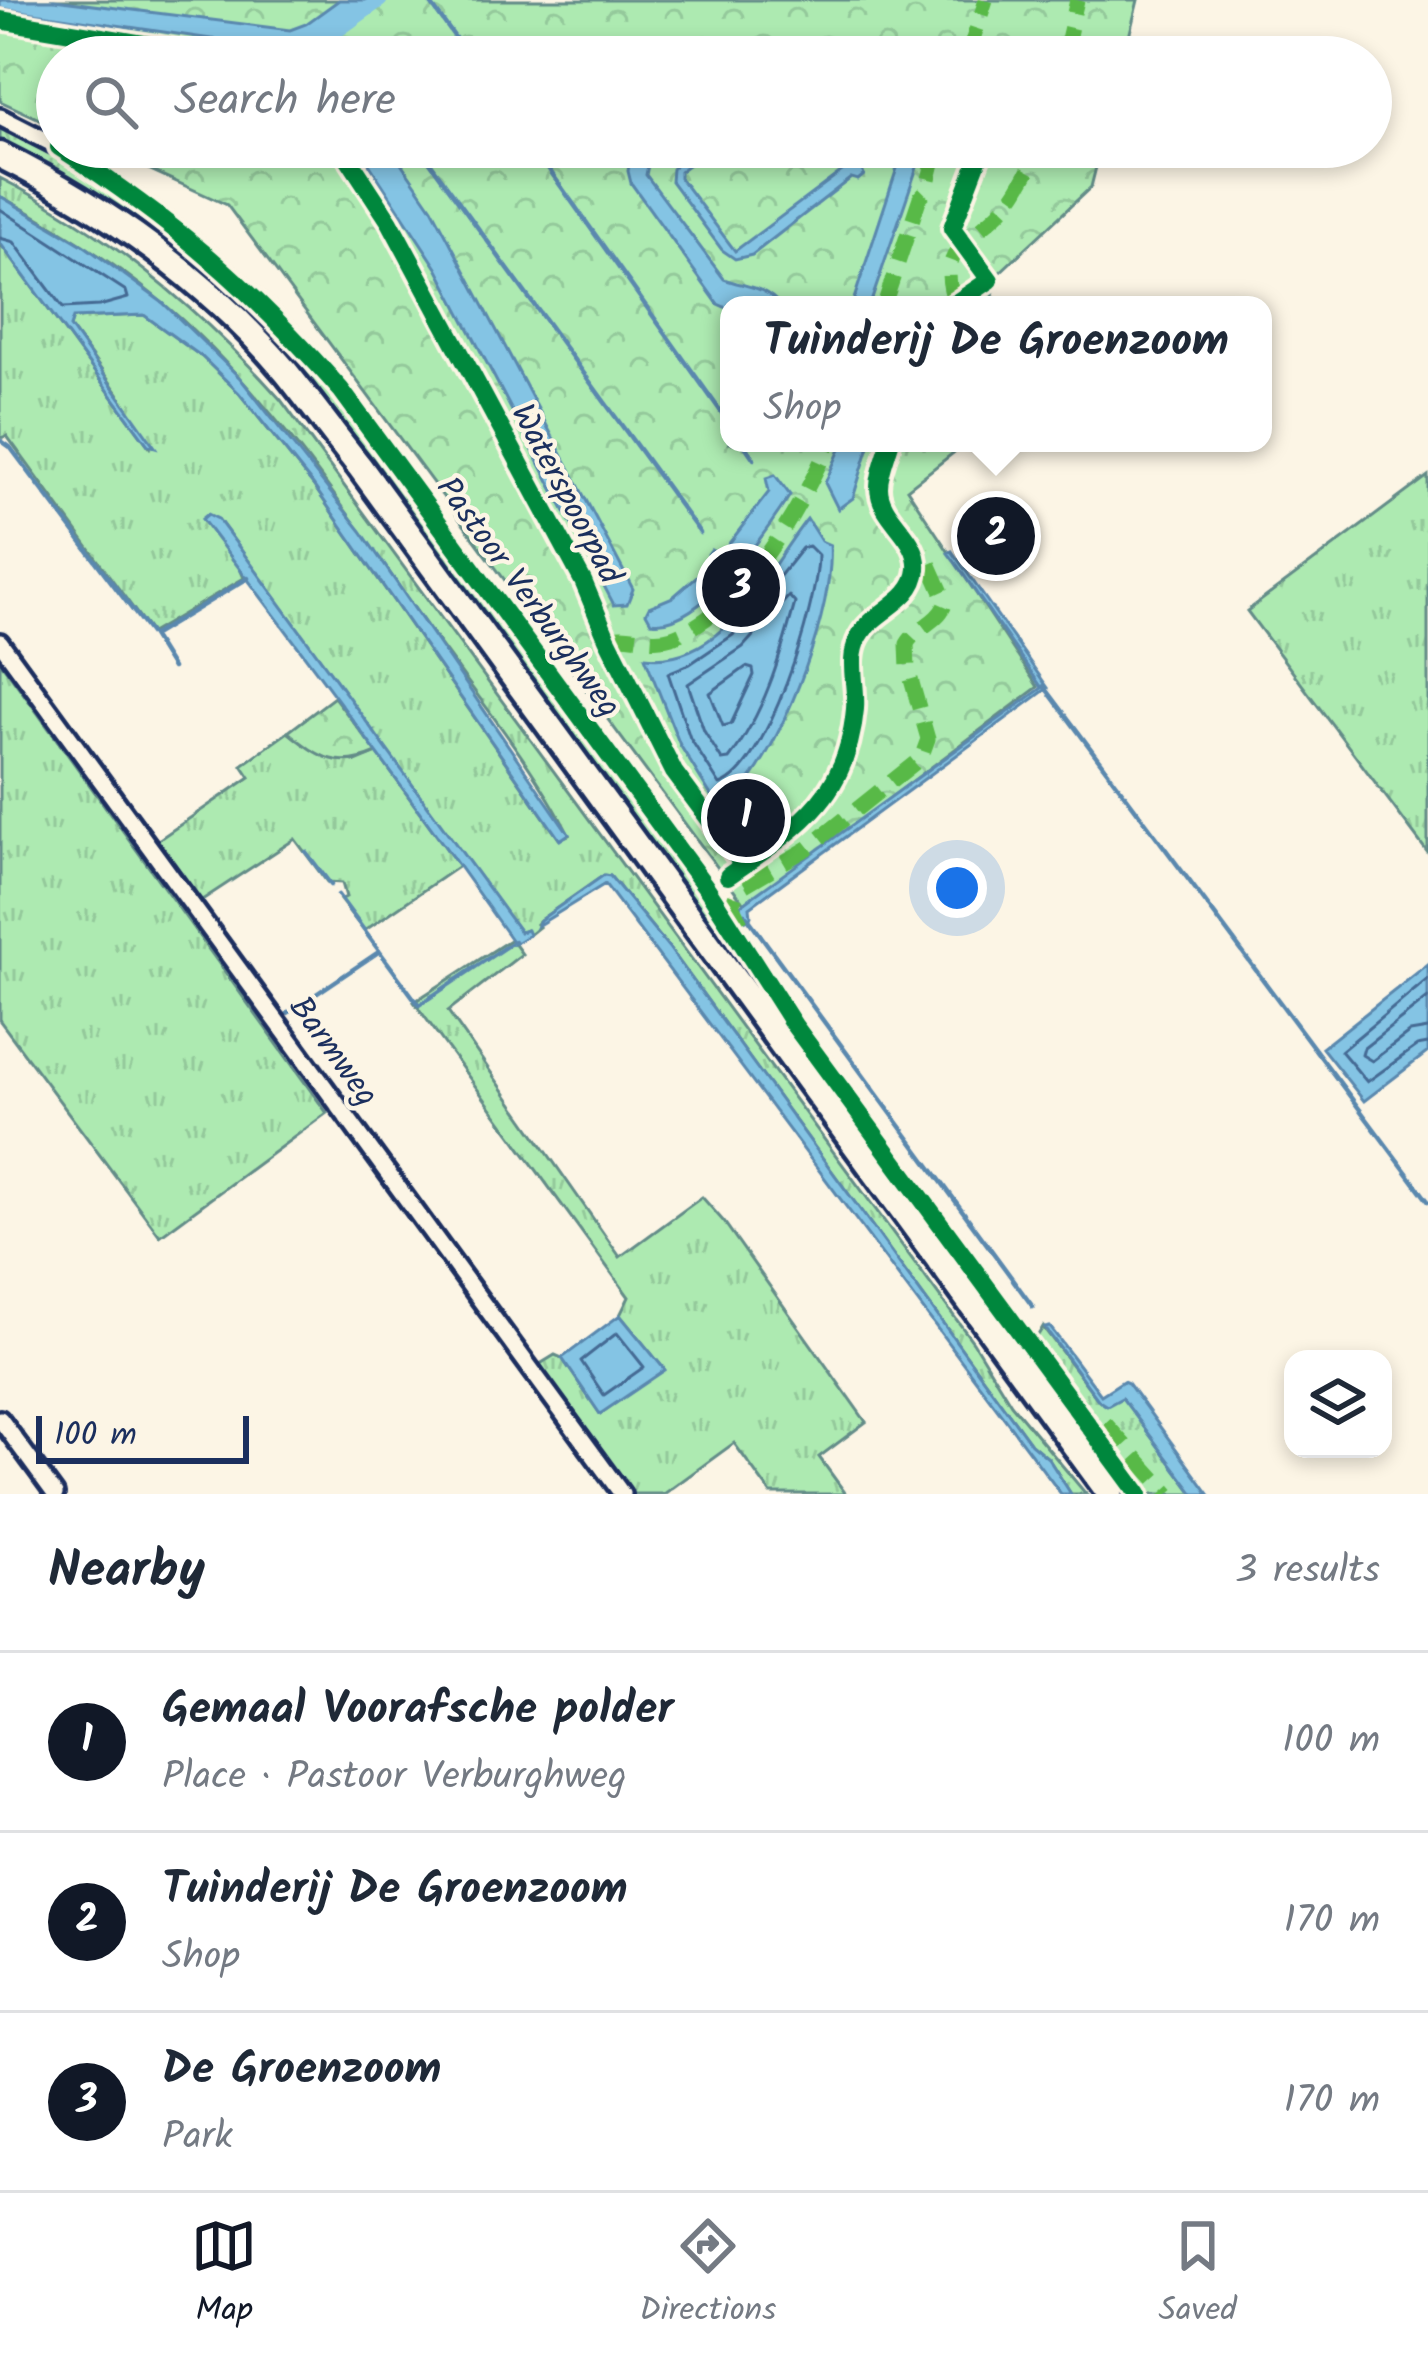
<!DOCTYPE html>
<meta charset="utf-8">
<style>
body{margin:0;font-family:Kalam,sans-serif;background:#f2f2f3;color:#1f2937}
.controls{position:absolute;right:36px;bottom:36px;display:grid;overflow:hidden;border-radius:24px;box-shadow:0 6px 18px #0003}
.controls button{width:108px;height:108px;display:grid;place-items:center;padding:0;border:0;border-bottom:3px solid #e0e1e3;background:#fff;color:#1f2937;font:60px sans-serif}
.scale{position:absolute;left:36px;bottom:30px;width:213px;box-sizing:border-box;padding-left:12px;border:6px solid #1b2f5e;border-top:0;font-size:33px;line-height:42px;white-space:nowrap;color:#1b2f5e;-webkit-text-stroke:9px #fcf5e5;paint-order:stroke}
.you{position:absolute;left:957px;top:888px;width:42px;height:42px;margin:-30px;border:9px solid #fff;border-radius:50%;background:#1a73e8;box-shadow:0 0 0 18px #1a73e833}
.badge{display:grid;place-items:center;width:78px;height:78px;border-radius:50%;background:#111827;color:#fff;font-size:39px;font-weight:700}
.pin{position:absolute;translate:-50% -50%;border:6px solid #fff;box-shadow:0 3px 12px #0006}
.popup{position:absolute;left:720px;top:296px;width:552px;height:156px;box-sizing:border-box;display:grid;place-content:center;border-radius:24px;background:#fff;filter:drop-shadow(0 3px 9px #0005);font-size:39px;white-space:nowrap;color:#747a83}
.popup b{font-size:45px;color:#1f2937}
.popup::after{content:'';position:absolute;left:50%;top:100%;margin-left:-24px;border:24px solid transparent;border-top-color:#fff}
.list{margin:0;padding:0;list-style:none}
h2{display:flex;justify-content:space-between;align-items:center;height:156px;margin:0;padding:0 48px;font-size:51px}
h2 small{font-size:39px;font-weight:400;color:#747a83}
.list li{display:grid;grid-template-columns:78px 1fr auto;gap:36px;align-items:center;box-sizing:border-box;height:180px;padding:0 48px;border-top:3px solid #e0e1e3}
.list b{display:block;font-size:45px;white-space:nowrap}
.list p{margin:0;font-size:39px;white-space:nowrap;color:#747a83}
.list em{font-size:39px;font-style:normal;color:#747a83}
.icon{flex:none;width:66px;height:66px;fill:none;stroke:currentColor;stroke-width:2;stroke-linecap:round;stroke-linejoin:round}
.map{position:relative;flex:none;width:1428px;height:1494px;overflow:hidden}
.search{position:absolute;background:#fff;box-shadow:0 6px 18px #0003;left:36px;right:36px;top:36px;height:132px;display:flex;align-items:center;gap:30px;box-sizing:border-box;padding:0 42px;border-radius:66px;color:#747a83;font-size:45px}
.sheet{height:696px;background:#fff}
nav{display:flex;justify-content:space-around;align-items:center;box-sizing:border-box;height:168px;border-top:3px solid #e0e1e3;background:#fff;font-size:33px;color:#747a83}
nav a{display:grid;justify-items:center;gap:6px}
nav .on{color:#111827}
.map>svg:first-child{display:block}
.grass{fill:url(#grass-tufts);stroke:#648c88;stroke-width:3}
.forest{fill:url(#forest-crowns);stroke:#648c88;stroke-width:3}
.water{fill:#84c4e4;stroke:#5a88ae;stroke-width:3}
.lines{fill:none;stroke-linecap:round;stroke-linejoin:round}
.shore{stroke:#456b94;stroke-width:3}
.stream{stroke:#5a88ae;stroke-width:4.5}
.canal{stroke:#84c4e4;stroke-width:15}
.street-casing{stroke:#1b2f5e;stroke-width:24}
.primary-casing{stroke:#1b2f5e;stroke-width:33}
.street{stroke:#fcf5e5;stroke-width:15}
.primary{stroke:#fcf5e5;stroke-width:24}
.quiet{stroke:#58b947;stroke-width:15;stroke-dasharray:30 15;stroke-linecap:butt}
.cycleway-casing{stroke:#fcf5e5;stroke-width:26}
.cycleway{stroke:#00873e;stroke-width:18}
.labels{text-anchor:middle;stroke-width:9;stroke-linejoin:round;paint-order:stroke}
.street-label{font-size:33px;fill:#1b2f5e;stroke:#fcf5e5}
</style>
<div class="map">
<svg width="1428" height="1494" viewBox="0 0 1428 1494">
<defs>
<pattern id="grass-tufts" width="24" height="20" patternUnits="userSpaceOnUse" patternTransform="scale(3)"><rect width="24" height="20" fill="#adeab1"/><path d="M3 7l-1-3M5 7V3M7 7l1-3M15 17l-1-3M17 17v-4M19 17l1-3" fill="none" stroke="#94c99b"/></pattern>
<pattern id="forest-crowns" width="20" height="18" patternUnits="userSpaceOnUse" patternTransform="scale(3)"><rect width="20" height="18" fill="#adeab1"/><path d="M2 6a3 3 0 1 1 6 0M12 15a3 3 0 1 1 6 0" fill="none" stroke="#94c99b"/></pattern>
</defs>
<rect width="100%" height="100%" fill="#fcf5e5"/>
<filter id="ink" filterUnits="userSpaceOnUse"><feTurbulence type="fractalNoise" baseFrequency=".00833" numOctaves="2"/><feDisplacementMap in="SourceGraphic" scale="24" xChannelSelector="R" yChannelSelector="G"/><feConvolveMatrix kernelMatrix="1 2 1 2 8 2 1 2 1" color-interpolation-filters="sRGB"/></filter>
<g filter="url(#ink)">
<path class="grass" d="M0,126l105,59 102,76 104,103 386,522 74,118 359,490h-18l-855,-1156 -257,-187z
M0,178c109,55 200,131 281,222l692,942 38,62 75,90h-15l-23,-36 -17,-14 -361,-495 -60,-73 -6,-1 -64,45 -4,4 3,3 -10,8 -3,-5 -6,3 -302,-414 26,59 -93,55 -144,-197 -7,2v-195l151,206 -33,-56 -48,-66 3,-9 71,-3 58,42 37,36 74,92 246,354 10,-4c-31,-63 -91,-138 -133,-196 -75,-106 -147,-218 -242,-308 -55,-53 -127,-99 -194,-135z
M1428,476v377l-181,-242z
M0,661l327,452 -167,123 -160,-215z
M288,732l14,11 54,19 21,-9 82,113 -95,65 -24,-31 6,-3 -4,-14 -15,-1 -32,-43 -96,63 -44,-60 95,-65 -8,-12z
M511,939l11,15 -74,57 172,246 82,-60 22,25 142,200 -47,35 27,37h-75l-37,-51 -70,51h-42l-90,-125 23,-14 7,3 38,56 64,-45 -44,-54 9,-18 -215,-295z
M1043,1327l56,74 23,-4 72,97h-50l-110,-152z"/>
<path class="forest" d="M0,0h1138l-14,57h-1067v70l-57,-26z
M100,147h1001l-10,40 -94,88 -4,21 7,9h-271v138h237l-59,46 131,198 -292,219 -519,-701z
M334,697l43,56c-39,17 -57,5 -89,-21z"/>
<path class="water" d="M0,0h54l236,30 16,-6 33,-24h41l-62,45 1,12h-44l-30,-13 -245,-36z
M358,147h32l42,61 201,381 -6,15 -13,1 -177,-337z
M632,147h33l-17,18 -2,10 78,104c20,8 40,6 56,26h-51v4l-11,-5 -87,-121 -3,-12z
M694,147h18l-32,24v7l55,73 131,-98 6,8 -11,7 3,7 -6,5 -7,-2 -99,77 -17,4 -13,-9 -51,-69 1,-12z
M904,147h20l-54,158h-18z
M0,196l86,51 77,56 77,75 121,153 208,303 -9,6 -247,-355 -74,-92 -37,-36 -58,-42 -71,3 -3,9 85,120 -7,-2 -148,-202z
M843,443h27l-17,55 -15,11 -13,-26z
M775,475l15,20c-23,36 -91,136 -139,127l-5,-9 3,-6 24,-10 38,-33 -3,-10 3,-4 9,5 49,-63 -3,-14z
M208,514l10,5 18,24 284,389 7,-2 2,5 -15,9c-101,-144 -207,-287 -312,-425z
M807,519l14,22 9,4c5,62 -44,189 -82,237 -7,9 -21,16 -31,23l-37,-60 -35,-88c79,10 122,-88 162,-138z
M952,551l96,137 -298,219 1,9 -5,4 -7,-11 2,-4 301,-217 -88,-127 -6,-8z
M604,875l6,1 60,73 361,495 17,14 23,36h-10l-456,-610 -68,42 3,-6z
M1428,964v88l-64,49 -42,-53z
M620,1315l45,55 -65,44 -38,-56z
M1050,1327l51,68 22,-14 5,2 81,111h-15l-72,-96 -15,8 -8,-5 -54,-73z"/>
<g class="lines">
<path class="shore" d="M0,209l126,82 2,7 -29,8 -36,2 -49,-66 -14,-4
M809,546l9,9c0,49 -51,215 -98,230l-30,-47 -22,-65 22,-9 43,-29 69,-87z
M789,596l6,7c-15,55 -31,111 -66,156l-7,1 -18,-29 -16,-47 55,-37z
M746,667l7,2 1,6 -23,49 -8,2 -13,-33z
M1428,979l-87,72 26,31 50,-36 11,-2
M1428,998l-64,50 -2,7 10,6 38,-29 18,-3
M617,1333l27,34 -40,28 -23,-34z"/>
<path class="stream" d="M428,0l41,57
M335,32l18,25
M419,147l281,386
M533,147l196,276
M0,440l10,7 142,189
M743,443l11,16
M172,668l-20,-32 96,-58
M1044,686l384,515
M306,852l25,33
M338,895l81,110 95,-64
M745,914l288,393
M288,1013l89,-60"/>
<path class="canal" d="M319,35l16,-3 45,-32"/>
<g class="street-casing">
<path id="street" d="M0,117l57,29
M59,147c115,74 191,140 282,243l367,500 86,135 345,469
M0,642l622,852
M0,1419l55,75"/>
</g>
<g class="primary-casing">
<path id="primary" d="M0,155c106,53 209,126 286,217 25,31 49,64 74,95l750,1027"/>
</g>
<use href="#street" class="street"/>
<use href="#primary" class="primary"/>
<path class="quiet" d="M967,57l19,-57
M1064,57l13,-57
M884,305l36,-108 6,-6 11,-44
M956,305c-24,-59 20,-64 51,-101 15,-17 22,-39 37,-57
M607,638c22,-7 42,7 65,-1 70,-24 129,-129 157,-194
M741,923l-9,-18 6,-16 70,-41 113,-90 7,-19 -20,-70 -1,-25c10,-18 34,-22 39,-43l-23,-51
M1105,1423l64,71"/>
<g class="cycleway-casing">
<path id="cycleway" d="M0,20l221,37
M59,147c115,74 191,140 282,243l367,500 86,135 345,469
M341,147l49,75 193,359 24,57 67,134 69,93
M953,305l37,-25 -38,-52 31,-81
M728,876c67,-47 119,-76 127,-167 2,-25 -8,-49 4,-72 14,-27 55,-35 58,-68 3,-33 -38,-50 -38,-82 0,-14 7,-30 11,-44"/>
</g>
<use href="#cycleway" class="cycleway"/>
</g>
</g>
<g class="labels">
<g class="street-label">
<text transform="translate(568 493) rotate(62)" y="12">Waterspoorpad</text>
<text transform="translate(530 596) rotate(54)" y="12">Pastoor Verburghweg</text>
<text transform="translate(335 1050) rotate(54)" y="12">Barmweg</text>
</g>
</g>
</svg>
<div class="controls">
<button><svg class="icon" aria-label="layers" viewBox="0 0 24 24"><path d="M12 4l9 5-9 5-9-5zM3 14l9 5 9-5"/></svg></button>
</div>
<div class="scale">100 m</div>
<div class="you"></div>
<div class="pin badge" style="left:746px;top:818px">1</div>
<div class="pin badge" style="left:996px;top:536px">2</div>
<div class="popup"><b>Tuinderij De Groenzoom</b>Shop</div>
<div class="pin badge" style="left:741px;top:588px">3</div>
<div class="search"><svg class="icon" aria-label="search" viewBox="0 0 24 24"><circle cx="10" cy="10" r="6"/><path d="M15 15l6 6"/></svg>Search here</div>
</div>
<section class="sheet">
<h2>Nearby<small>3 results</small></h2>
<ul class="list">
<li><span class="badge">1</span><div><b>Gemaal Voorafsche polder</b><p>Place · Pastoor Verburghweg</p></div><em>100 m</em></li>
<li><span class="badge">2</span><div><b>Tuinderij De Groenzoom</b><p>Shop</p></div><em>170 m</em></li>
<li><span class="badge">3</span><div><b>De Groenzoom</b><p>Park</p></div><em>170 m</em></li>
</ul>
</section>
<nav>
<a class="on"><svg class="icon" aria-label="map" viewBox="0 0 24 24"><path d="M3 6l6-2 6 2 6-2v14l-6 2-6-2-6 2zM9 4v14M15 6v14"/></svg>Map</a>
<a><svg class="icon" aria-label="directions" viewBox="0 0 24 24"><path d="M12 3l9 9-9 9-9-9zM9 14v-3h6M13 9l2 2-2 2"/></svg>Directions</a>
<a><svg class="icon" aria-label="saved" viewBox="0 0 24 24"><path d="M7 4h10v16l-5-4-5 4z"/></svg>Saved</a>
</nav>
